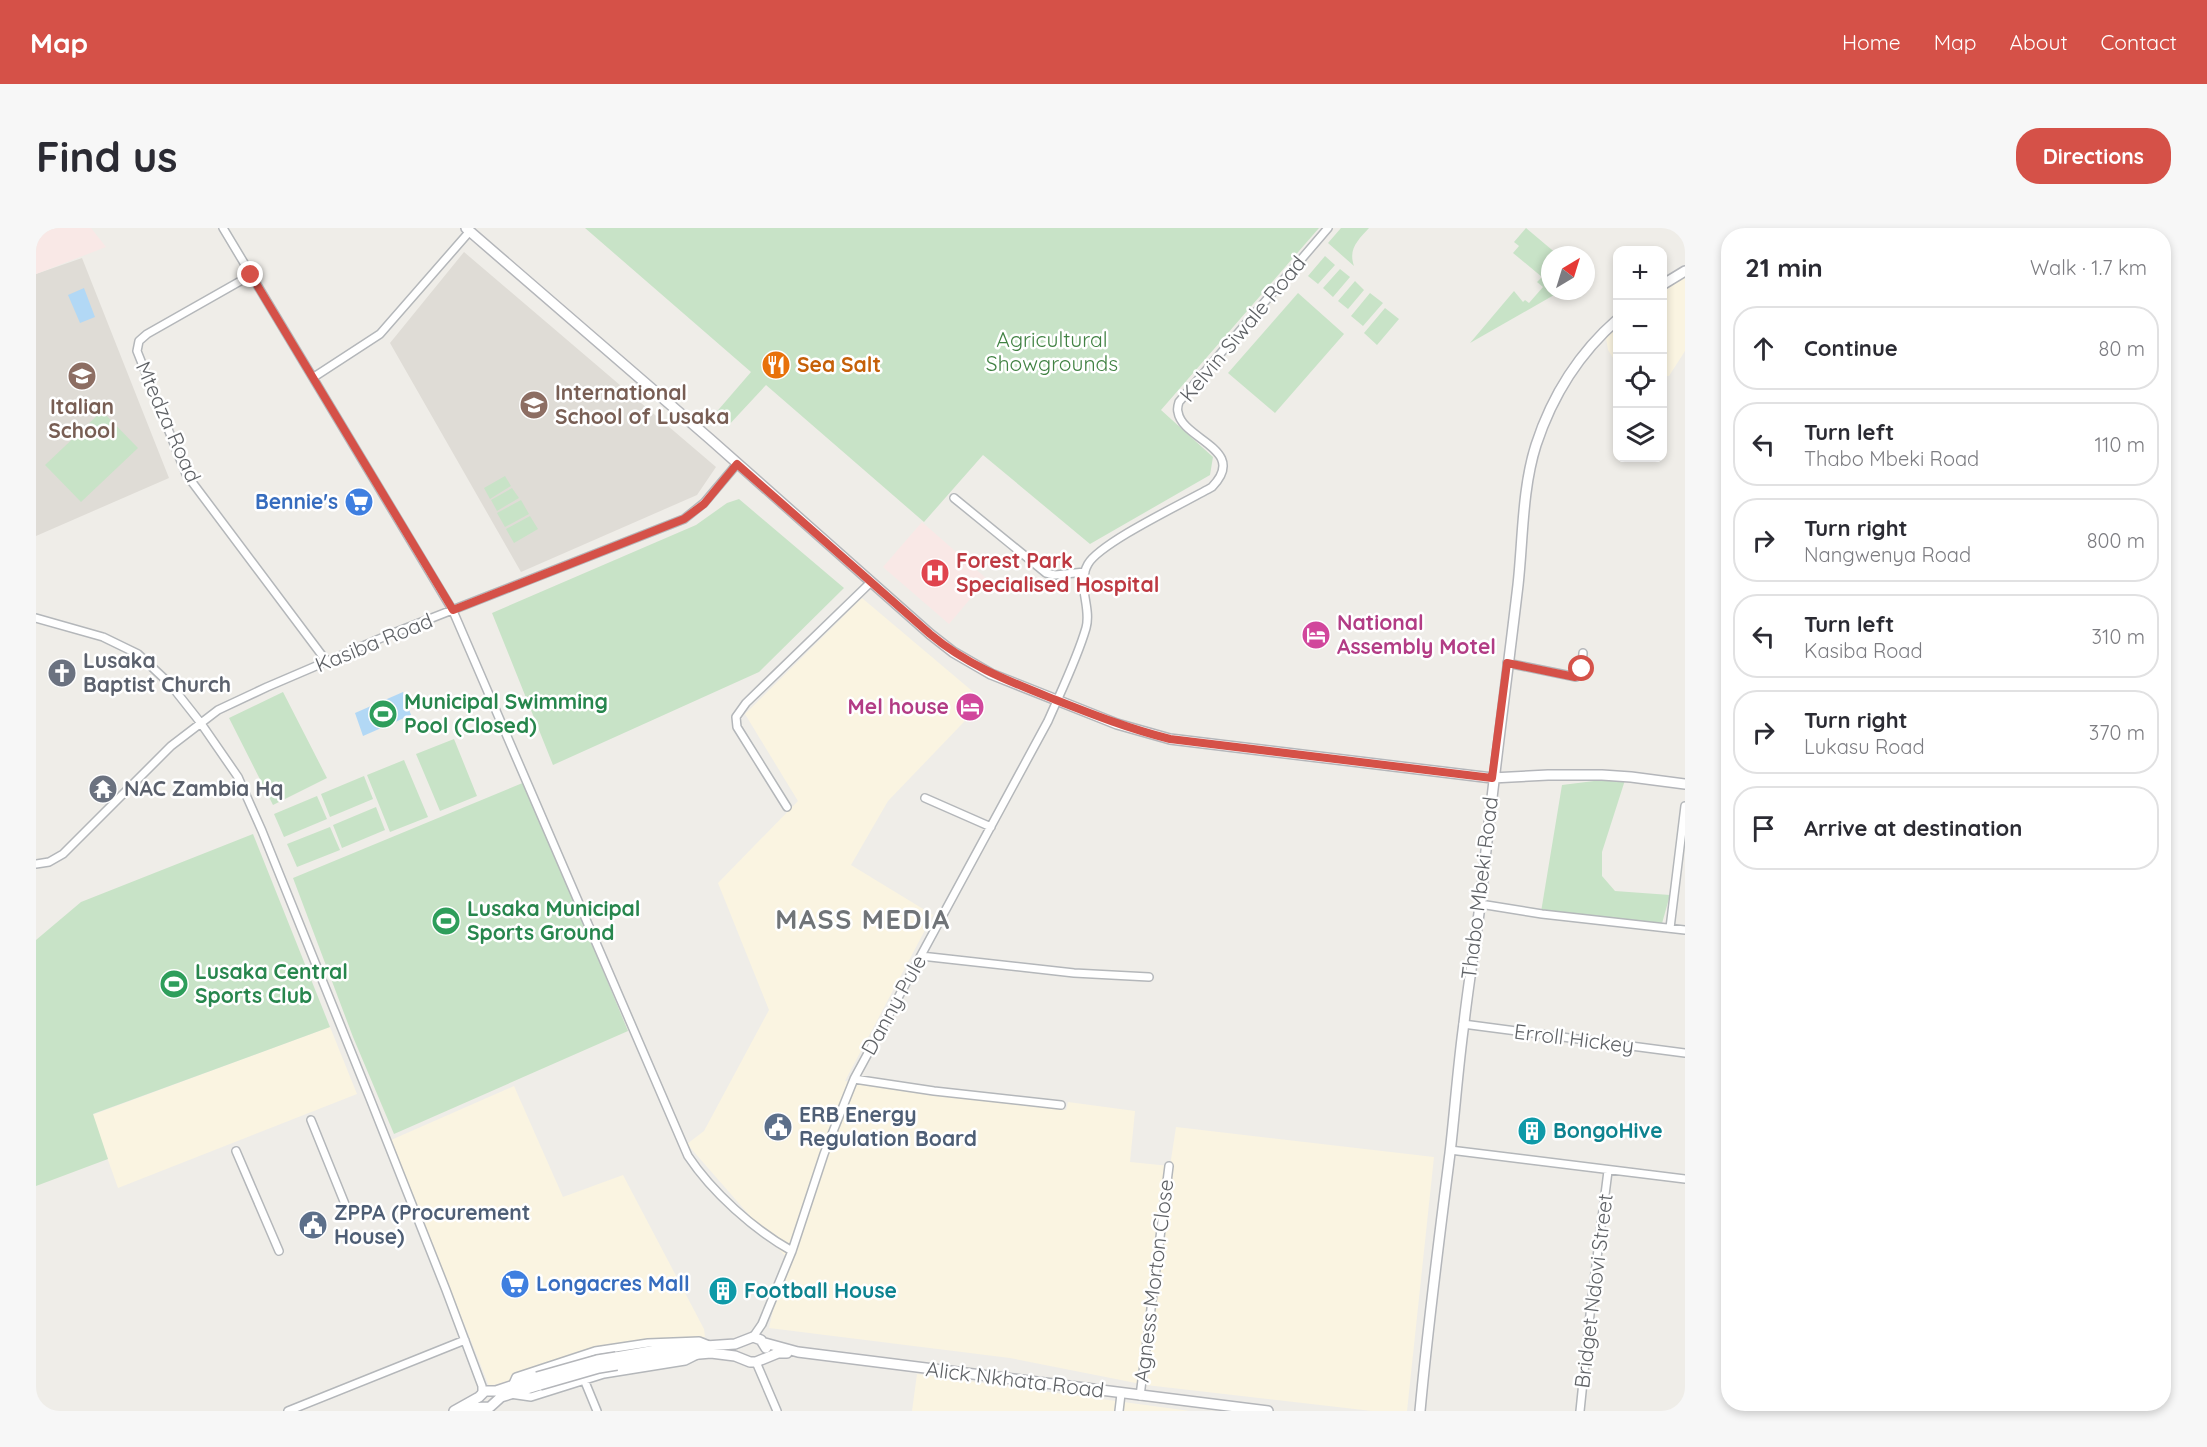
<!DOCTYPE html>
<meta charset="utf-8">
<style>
body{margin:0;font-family:Quicksand,sans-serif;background:#f7f7f7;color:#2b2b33}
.controls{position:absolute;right:18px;top:18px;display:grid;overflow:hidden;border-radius:12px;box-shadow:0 3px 9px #0003}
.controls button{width:54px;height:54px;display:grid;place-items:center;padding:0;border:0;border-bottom:2px solid #e1e1e2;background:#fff;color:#2b2b33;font:30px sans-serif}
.compass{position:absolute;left:1505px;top:18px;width:54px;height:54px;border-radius:50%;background:#fff;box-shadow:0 3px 9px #0003;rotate:38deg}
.stop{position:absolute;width:18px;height:18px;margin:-14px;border:4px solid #d55148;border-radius:50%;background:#fff}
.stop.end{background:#d55148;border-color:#fff;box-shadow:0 2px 6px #0008}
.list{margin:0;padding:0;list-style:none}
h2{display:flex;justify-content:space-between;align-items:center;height:78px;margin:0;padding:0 24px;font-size:26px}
h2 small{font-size:20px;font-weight:400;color:#7c7c81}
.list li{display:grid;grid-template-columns:39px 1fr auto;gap:18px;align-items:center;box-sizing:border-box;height:84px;margin:0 12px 12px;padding:0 12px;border:2px solid #e1e1e2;border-radius:24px}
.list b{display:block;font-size:22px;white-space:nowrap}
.list p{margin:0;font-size:20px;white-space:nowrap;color:#7c7c81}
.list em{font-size:20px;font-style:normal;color:#7c7c81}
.icon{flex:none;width:33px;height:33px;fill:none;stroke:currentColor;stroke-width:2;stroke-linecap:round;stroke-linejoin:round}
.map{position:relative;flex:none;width:1649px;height:1183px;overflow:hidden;border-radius:24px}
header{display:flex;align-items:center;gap:36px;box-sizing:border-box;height:84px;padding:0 30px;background:#d55148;color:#fff}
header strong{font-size:28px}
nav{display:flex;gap:33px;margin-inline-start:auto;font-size:21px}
.intro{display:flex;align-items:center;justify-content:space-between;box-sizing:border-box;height:144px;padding:0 36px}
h1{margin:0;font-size:42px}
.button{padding:15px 27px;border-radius:24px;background:#d55148;color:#fff;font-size:21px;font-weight:700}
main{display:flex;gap:36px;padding:0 36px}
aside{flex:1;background:#fff;border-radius:24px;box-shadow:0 3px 9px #0003}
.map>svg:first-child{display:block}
.commercial{fill:#faf4e1}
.education{fill:#dfdcd6}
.medical{fill:#f9e8e6}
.green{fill:#c8e3c7}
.water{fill:#b2d8f5}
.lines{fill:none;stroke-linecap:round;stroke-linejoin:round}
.minor-casing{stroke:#b4b7ba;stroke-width:10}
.secondary-casing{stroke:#b4b6ba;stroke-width:12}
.minor{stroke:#fff;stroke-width:7}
.secondary{stroke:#fff;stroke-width:9}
.secondary-bridge-casing{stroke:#b4b6ba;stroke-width:12;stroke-linecap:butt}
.secondary-bridge{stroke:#fff;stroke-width:9}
.route{stroke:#d55148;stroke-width:8}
.labels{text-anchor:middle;stroke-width:5;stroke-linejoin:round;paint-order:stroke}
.street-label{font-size:21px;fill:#5f6266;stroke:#fff}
.park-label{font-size:21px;fill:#418243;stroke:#fff}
.food-label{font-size:21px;font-weight:bold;fill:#c56008;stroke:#fff;text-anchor:start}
.education-label{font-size:21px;font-weight:bold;fill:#785e54;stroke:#fff;text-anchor:start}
.shop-label{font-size:21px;font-weight:bold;fill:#366cbe;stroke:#fff;text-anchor:end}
.health-label{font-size:21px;font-weight:bold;fill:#be3a42;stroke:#fff;text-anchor:start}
.hotel-label{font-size:21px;font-weight:bold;fill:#b23c85;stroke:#fff;text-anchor:start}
.worship-label{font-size:21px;font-weight:bold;fill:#5b616d;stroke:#fff;text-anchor:start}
.leisure-label{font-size:21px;font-weight:bold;fill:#27864d;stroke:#fff;text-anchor:start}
.service-label{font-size:21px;font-weight:bold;fill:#4e5e75;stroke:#fff;text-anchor:start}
.culture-label{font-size:21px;font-weight:bold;fill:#0d838f;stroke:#fff;text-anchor:start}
.district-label{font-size:27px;font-weight:bold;letter-spacing:1.5px;fill:#707478;stroke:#fff}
</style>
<header>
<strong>Map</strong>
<nav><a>Home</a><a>Map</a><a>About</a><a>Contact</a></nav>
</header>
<div class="intro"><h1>Find us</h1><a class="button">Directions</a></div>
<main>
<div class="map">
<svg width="1649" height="1183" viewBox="0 0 1649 1183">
<rect width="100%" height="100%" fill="#efede8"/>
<path class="commercial" d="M1649,49v74l-16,25h-6v-85z
M1581,99v37l-9,-14 -2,-12z
M826,370l122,103 -96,100 -37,64 82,50 -88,166 221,29 2,-8 67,9 -5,51 40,4 6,-39 258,30 -27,254h-35l-226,-26 -136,-27 -241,-30 16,-72 -98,-112 17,-13 65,-121 -51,-127 80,-82 -53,-87z
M294,799l27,67 -239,94 -26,-73z
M478,858l49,111 60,-22 81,154 1,8 -64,12 -152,37 -98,-246z
M881,1146l273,37h-278z"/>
<path class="education" d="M428,24l252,215 -19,28 -176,77 -131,-229z
M46,30l87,220 -133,58v-262z"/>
<path class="medical" d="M0,0h55l15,19 -70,27z
M886,294l65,57 -38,45 -66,-57z"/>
<path class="green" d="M549,0h734l-158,182 52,47 -3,18 -120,69 -107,-89 -59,67 -158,-137 -39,42 -14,-11 38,-44z
M1305,0h28c-11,12 -21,21 -15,38l-26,-23z
M1490,0l32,27h-8v36h11l-91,52 44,-52 9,11 2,-2 4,3 14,-16 -6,-5 5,-5 -29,-24 6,-7 -5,-4z
M1289,28l10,9 -17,19 -10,-8z
M1304,41l10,8 -17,20 -10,-9z
M1319,53l9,9 -16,19 -10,-8z
M1262,65l46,41 -69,79 -47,-40z
M1334,65l13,10 -20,23 -12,-10z
M1349,80l14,11 -22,26 -13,-12z
M66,183l36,37 -57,54 -36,-37z
M469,248l6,10 -21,13 -6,-11z
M476,260l7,10 -22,13 -6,-11z
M703,271l105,89 -85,84 -206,93 -61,-152 204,-88 31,-22z
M485,272l8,14 -24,13 -8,-14z
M494,288l8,13 -24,14 -8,-14z
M247,464l44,86 -54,27 -44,-87z
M418,511l23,57 -37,15 -24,-57z
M368,532l24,57 -38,15 -23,-57z
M328,548l9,23 -43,18 -9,-23z
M1590,549l-24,75v24l13,15 55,4 -9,32 -120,-15 21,-127z
M489,554l103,249 -234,103 -41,-97 -60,-159z
M281,568l10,23 -43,18 -10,-23z
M340,579l9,23 -43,18 -9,-23z
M294,599l10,23 -43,17 -10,-23z
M217,606l77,193 -237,87 15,45 -72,27v-246l45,-38z"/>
<path class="water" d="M48,60l11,29 -15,6 -12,-28z
M367,464l8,23 -48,21 -8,-23z"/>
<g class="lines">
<g class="minor-casing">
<path id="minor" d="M187,0l230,383 235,545c24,36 66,74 104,95
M215,47l-104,59 -8,7 -2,10 49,123 141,188
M278,149l66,-43 90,-103
M918,270l92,75 9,2 30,-3
M0,390l67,19 35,17 32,30 30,38 38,55 24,54 107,265 77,194 36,96v6
M1471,435l69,14 6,-8 1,-16
M889,570l66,29
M751,579l-50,-80 -1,-10 10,-14 125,-121
M0,636l13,-2 14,-8 108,-108 47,-36 49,-23 119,-51 298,-117 20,-16 33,-39
M1444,676l62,10 143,16
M1634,700l15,-122
M885,728l153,17 75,4
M1427,796l222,29
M818,851l80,12 127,14
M275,892l36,89
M1414,922l235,29
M200,923l43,100
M717,1109l9,-13 30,-73 32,-97 30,-75 194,-358c13,-30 29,-62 38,-93 6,-21 -10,-43 2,-64 13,-22 98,-62 124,-77 37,-38 -30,-47 -34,-75 -1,-3 0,-7 1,-10l149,-174
M720,1134l21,49
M547,1149l14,34
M476,1158l4,-9 79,-26 53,-8 51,-2 10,4
M474,1166l21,3 73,-23 81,-13 12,-6
M1104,1168l29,-230
M252,1183l177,-71
M1083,1183l2,-17
M1544,1183l11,-106 17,-134"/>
</g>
<g class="secondary-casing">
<path id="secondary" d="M430,0l244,211 220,195 23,18 38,22 126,50 53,15 322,39 56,-3h54l29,2 54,7
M1626,57l23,-14
M729,1115l33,9 470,59
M580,1129l46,-8 73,-5 18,-7 8,3 5,8
M581,1137l47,-8 47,-4 24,3 15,6h6l22,-9h9
M427,1180l27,-1 11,-10 39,-12
M418,1183l25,-14 6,-6h11l41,-14
M1384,1183c8,-87 19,-172 30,-258 5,-43 8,-87 14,-130 5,-45 13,-89 18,-134 10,-102 24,-202 36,-304 5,-45 4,-96 18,-140 16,-49 43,-92 82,-126"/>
</g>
<use href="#minor" class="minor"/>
<use href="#secondary" class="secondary"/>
<g class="secondary-bridge-casing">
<path id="secondary-bridge" d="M501,1149l60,-17 19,-3
M504,1157l59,-17 18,-3"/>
</g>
<use href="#secondary-bridge" class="secondary-bridge"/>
</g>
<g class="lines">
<path class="route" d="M215,47l202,335 231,-91 20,-15 33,-40 193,170c38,32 81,48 126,66 38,15 74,29 114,39l322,39 15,-115 68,14 7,-8"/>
</g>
<defs>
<g id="restaurant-disc" transform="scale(1.5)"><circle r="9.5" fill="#e8710a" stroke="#fff"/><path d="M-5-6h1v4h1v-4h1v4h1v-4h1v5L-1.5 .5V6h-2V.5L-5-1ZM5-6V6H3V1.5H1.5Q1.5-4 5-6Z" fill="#fff"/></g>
<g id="school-disc" transform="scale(1.5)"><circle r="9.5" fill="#8d6e63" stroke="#fff"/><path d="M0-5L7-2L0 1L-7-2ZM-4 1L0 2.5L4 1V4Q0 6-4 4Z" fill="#fff"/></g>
<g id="supermarket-disc" transform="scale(1.5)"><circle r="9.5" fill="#3f7fe0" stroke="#fff"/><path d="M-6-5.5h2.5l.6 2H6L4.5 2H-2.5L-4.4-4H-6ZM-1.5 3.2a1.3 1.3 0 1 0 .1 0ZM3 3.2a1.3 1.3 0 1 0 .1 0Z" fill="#fff"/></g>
<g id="hospital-disc" transform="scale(1.5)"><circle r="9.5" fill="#e0444e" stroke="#fff"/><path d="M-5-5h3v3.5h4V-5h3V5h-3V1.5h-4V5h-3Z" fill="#fff"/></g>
<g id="hotel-disc" transform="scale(1.5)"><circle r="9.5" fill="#d1479c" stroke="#fff"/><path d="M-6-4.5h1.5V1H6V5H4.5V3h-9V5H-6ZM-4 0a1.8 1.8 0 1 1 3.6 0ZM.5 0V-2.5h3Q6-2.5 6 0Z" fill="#fff"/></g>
<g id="church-disc" transform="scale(1.5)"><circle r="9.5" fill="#6b7280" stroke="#fff"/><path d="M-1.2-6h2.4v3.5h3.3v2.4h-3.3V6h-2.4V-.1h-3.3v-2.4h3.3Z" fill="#fff"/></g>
<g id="stadium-disc" transform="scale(1.5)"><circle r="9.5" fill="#2e9e5b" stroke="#fff"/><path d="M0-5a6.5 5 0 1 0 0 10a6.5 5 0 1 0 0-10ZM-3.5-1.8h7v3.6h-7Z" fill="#fff"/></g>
<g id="temple-disc" transform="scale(1.5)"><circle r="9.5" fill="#6b7280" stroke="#fff"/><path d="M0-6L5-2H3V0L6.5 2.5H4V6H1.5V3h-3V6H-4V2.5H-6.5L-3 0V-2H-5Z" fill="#fff"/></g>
<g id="civic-disc" transform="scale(1.5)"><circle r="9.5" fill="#5c6f8a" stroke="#fff"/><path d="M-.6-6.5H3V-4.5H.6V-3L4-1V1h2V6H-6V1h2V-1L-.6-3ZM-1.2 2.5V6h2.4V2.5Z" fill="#fff"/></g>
<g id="building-disc" transform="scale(1.5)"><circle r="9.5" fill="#0f9aa8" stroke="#fff"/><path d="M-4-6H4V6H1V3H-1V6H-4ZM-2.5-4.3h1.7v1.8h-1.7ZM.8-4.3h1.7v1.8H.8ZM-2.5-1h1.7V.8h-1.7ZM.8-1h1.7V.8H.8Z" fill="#fff"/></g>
</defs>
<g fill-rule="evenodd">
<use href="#restaurant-disc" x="740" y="137"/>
<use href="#school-disc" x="46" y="148"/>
<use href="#school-disc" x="498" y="177"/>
<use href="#supermarket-disc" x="323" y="274"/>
<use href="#hospital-disc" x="899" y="345"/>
<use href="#hotel-disc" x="1280" y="407"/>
<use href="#church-disc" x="26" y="445"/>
<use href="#hotel-disc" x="934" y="479"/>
<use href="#stadium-disc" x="347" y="486"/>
<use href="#temple-disc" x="67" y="561"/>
<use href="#stadium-disc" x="410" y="693"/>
<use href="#stadium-disc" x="138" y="756"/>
<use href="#civic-disc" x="742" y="899"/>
<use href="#building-disc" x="1496" y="903"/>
<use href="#civic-disc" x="277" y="997"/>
<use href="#supermarket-disc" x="479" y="1056"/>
<use href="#building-disc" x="687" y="1063"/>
</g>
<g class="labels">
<g class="street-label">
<text transform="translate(1207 101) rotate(-50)" y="7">Kelvin Siwale Road</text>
<text transform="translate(132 194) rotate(66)" y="7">Mtedza Road</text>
<text transform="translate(338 415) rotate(-22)" y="7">Kasiba Road</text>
<text transform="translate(1444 660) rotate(-83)" y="7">Thabo Mbeki Road</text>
<text transform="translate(858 777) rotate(-61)" y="7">Danny Pule</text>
<text transform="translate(1538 811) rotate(7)" y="7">Erroll Hickey</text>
<text transform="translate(1118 1053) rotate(-83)" y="7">Agness Morton Close</text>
<text transform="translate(1558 1063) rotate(-83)" y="7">Bridget Ndovi Street</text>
<text transform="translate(979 1152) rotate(7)" y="7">Alick Nkhata Road</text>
</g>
<g class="park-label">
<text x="1016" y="119">Agricultural<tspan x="1016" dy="24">Showgrounds</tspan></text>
</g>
<g class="food-label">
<text x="761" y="144">Sea Salt</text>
</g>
<g class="education-label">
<text x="519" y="172">International<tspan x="519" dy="24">School of Lusaka</tspan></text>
<text x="46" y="186" text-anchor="middle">Italian<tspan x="46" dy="24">School</tspan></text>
</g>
<g class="shop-label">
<text x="302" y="281">Bennie's</text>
<text x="500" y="1063" text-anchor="start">Longacres Mall</text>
</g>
<g class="health-label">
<text x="920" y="340">Forest Park<tspan x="920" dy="24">Specialised Hospital</tspan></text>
</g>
<g class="hotel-label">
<text x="1301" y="402">National<tspan x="1301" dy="24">Assembly Motel</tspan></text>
<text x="913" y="486" text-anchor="end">Mel house</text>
</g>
<g class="worship-label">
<text x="47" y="440">Lusaka<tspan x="47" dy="24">Baptist Church</tspan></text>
<text x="88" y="568">NAC Zambia Hq</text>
</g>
<g class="leisure-label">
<text x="368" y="481">Municipal Swimming<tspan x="368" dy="24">Pool (Closed)</tspan></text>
<text x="431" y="688">Lusaka Municipal<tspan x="431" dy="24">Sports Ground</tspan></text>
<text x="159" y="751">Lusaka Central<tspan x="159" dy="24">Sports Club</tspan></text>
</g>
<g class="service-label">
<text x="763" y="894">ERB Energy<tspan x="763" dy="24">Regulation Board</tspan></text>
<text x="298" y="992">ZPPA (Procurement<tspan x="298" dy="24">House)</tspan></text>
</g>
<g class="culture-label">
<text x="1517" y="910">BongoHive</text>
<text x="708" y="1070">Football House</text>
</g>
<g class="district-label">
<text x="827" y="701">MASS MEDIA</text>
</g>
</g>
</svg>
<div class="controls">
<button>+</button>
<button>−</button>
<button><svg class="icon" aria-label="locate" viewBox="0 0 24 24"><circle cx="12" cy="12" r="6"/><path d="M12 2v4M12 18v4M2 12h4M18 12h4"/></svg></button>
<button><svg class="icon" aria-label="layers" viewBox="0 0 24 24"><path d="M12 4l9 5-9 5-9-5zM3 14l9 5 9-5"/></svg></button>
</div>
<svg class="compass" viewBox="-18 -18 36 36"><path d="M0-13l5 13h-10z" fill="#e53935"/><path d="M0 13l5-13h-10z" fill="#7c7c81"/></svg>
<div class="stop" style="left:1546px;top:441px"></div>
<div class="stop end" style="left:215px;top:47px"></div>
</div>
<aside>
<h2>21 min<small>Walk · 1.7 km</small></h2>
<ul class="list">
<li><svg class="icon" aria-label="ahead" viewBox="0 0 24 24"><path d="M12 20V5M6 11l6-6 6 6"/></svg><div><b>Continue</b></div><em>80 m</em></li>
<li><svg class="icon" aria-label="left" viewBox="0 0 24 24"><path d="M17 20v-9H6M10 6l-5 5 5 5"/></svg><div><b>Turn left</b><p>Thabo Mbeki Road</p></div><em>110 m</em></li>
<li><svg class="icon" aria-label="right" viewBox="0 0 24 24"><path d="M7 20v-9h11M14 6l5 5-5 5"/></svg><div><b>Turn right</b><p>Nangwenya Road</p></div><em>800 m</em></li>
<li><svg class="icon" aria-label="left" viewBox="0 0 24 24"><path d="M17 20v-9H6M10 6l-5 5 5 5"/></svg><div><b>Turn left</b><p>Kasiba Road</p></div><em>310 m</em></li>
<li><svg class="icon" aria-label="right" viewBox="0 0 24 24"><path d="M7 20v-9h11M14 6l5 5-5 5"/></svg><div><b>Turn right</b><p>Lukasu Road</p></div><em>370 m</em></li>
<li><svg class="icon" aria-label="arrive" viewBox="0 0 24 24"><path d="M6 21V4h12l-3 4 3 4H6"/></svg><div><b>Arrive at destination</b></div></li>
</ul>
</aside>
</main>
